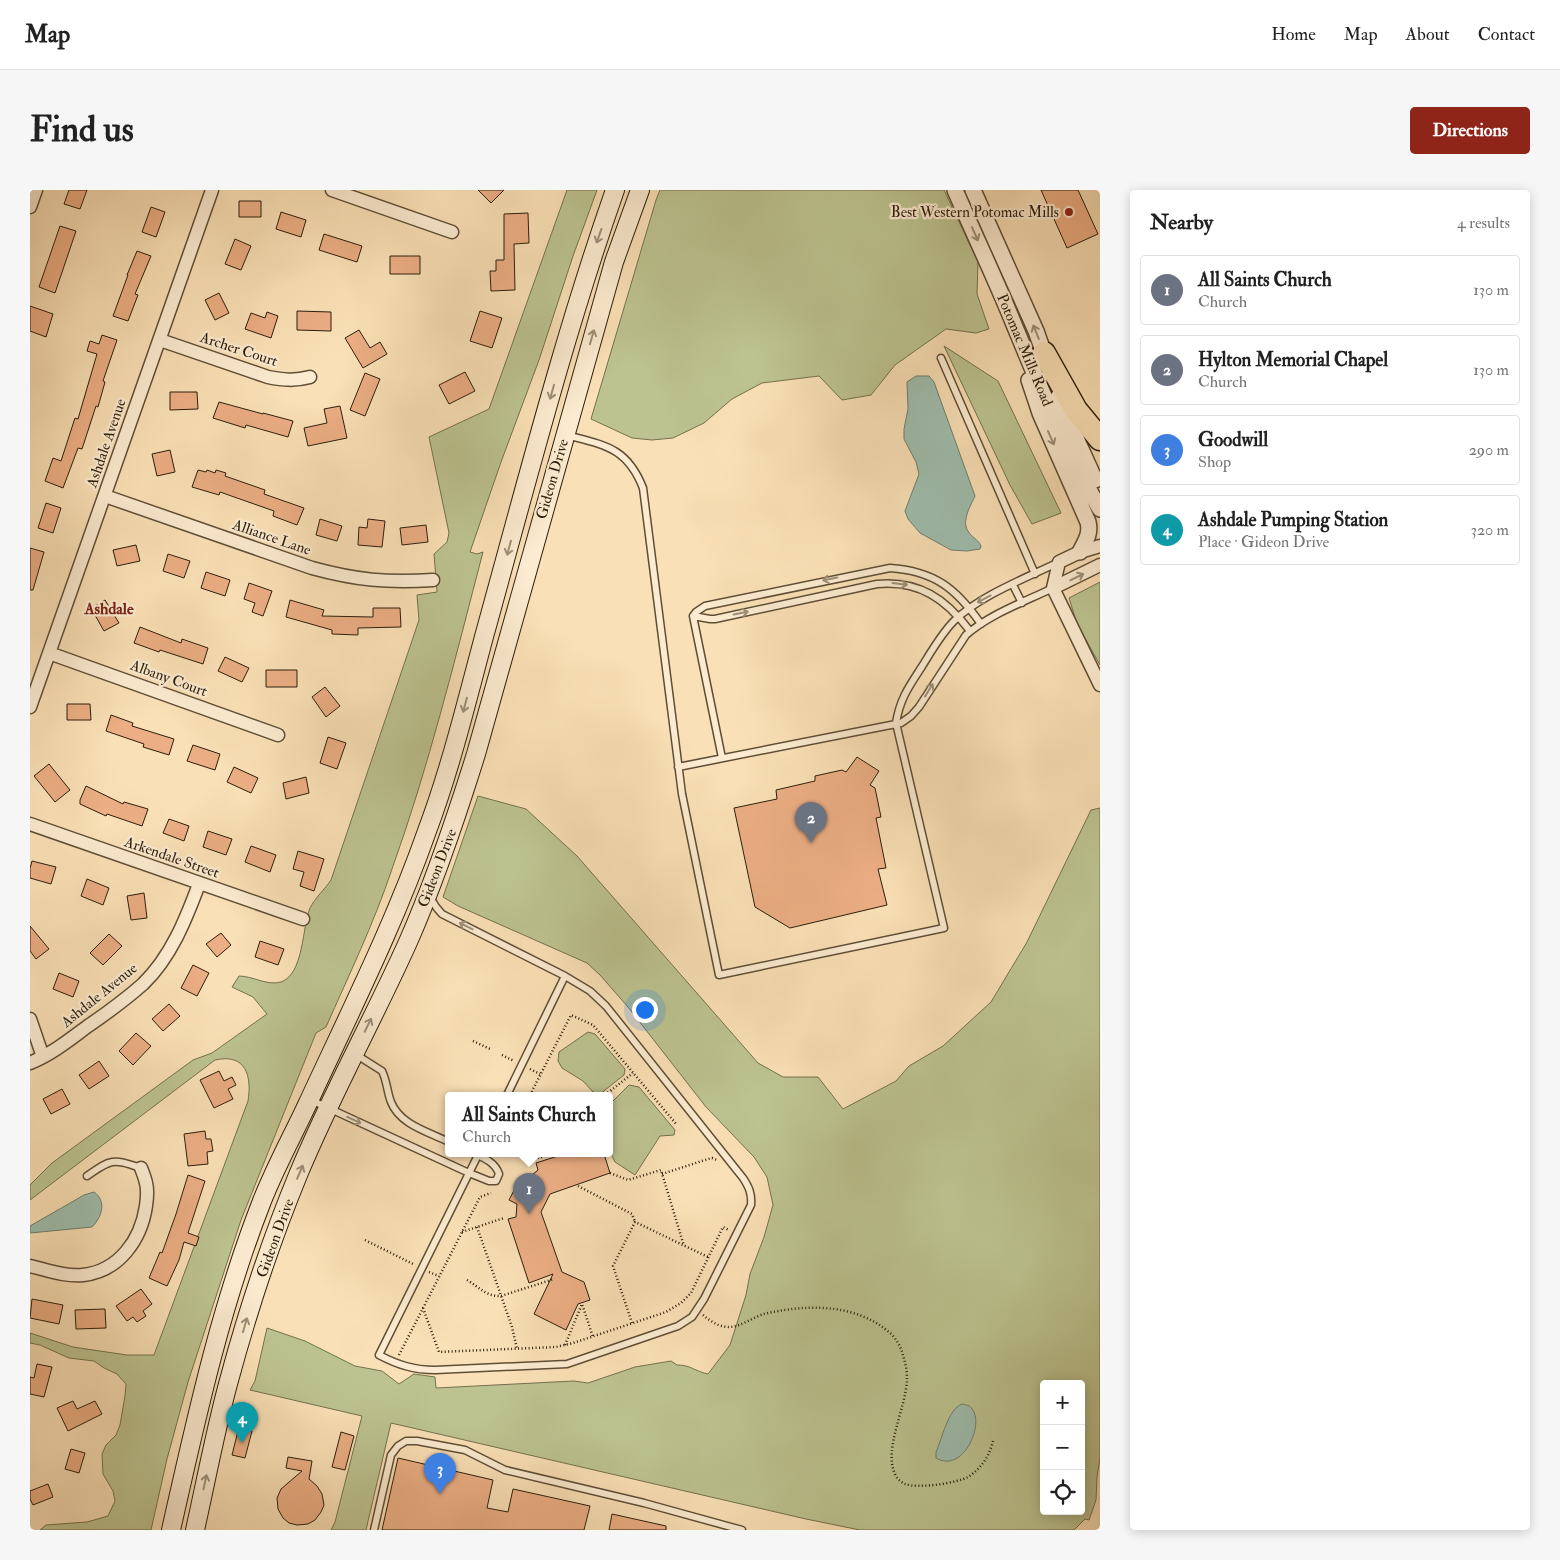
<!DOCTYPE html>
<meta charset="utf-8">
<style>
body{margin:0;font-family:"IM FELL Double Pica",serif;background:#f6f6f6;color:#222}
.controls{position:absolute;right:15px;bottom:15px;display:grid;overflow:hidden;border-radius:5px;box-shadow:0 2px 12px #0003}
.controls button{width:45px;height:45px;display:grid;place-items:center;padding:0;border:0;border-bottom:1px solid #e0e0e0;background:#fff;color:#222;font:25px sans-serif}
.you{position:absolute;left:614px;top:819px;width:18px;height:18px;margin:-12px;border:4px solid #fff;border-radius:50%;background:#1a73e8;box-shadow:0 0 0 8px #1a73e833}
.badge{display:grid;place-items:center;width:32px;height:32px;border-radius:50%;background:#8f2418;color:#fff;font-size:16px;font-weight:700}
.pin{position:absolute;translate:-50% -41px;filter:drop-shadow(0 1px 2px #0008)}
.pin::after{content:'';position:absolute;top:26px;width:18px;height:15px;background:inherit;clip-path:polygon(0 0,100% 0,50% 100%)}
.popup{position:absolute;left:415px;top:902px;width:168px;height:65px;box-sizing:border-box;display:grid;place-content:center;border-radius:5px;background:#fff;filter:drop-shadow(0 1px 4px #0005);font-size:16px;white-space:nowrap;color:#767676}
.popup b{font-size:19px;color:#222}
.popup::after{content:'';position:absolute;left:50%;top:100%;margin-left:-10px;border:10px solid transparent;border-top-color:#fff}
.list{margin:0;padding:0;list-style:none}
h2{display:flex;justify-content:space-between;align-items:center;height:65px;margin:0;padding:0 20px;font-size:21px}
h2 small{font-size:16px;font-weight:400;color:#767676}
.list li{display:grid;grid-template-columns:32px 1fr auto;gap:15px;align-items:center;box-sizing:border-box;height:70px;margin:0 10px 10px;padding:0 10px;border:1px solid #e0e0e0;border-radius:5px}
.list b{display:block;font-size:19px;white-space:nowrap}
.list p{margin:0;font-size:16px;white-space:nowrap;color:#767676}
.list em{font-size:16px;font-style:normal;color:#767676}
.icon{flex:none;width:28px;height:28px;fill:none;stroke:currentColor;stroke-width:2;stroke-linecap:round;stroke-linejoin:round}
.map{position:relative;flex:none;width:1070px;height:1340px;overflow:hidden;border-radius:5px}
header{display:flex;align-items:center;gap:30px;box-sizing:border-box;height:70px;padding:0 25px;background:#fff;border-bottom:1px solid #e0e0e0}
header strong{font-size:24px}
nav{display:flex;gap:28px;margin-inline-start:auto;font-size:18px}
.intro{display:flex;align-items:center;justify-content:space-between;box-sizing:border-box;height:120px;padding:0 30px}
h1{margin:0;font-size:35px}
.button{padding:12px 22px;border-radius:5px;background:#8f2418;color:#fff;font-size:18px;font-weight:700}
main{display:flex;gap:30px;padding:0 30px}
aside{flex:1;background:#fff;border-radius:5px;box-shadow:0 2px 12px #0003}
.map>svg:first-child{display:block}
.green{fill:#bcc390;stroke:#74704e;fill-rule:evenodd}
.water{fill:#9ebdad;stroke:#707d6d}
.building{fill:#ecae84;stroke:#2b1e0c}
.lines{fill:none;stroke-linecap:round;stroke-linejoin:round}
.service-casing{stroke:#5f4e36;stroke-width:9}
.minor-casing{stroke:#5f4e36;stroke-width:15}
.tertiary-casing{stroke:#5f4e36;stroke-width:18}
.secondary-casing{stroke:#2b1e0c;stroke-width:20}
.motorway-casing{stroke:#2b1e0c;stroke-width:25}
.path{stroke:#2b1e0c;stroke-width:2.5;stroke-dasharray:1 2.5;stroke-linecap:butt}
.service{stroke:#fcebd0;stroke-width:6}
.minor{stroke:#fcebd0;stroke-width:12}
.tertiary{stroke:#fcebd0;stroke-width:15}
.secondary{stroke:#fcebd0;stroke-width:18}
.motorway{stroke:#fae0b6;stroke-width:22}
.oneway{stroke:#9e8f78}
.poi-dot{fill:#8f2418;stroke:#fcebd0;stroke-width:2}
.labels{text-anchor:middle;stroke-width:4.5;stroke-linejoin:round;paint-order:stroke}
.poi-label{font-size:15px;fill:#2b1e0c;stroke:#fcebd0;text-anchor:end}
.street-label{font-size:15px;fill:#2b1e0c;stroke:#fcebd0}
.neighbourhood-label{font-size:16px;font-weight:bold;fill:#7a1f14;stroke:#fcebd0}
</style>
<header>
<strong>Map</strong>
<nav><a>Home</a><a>Map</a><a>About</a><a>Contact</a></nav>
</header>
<div class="intro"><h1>Find us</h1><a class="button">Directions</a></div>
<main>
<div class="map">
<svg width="1070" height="1340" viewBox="0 0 1070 1340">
<rect width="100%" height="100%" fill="#fae0b6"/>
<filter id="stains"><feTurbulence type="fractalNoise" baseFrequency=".004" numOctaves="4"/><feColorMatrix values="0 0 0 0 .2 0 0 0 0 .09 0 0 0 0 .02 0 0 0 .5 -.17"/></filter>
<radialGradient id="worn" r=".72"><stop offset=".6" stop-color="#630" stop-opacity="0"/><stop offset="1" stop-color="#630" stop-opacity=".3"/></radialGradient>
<path class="green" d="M537,0h30l-24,66 -34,104 -38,102 -31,90 7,2 6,-2c-28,107 -54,214 -91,317 -18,54 -43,106 -66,158l-10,6 -75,187 -53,162 -21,77 -16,71h-111l6,-5 41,-3 21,-6 7,-15 -2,-10 -10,-17 -1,-20 4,-9 10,-10 4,-10 5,-29 1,-12 -9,-10 -13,-6 -10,-7 -25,-3 -29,-13 -10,-2v-10l43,14 54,8h27l94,-254c4,-25 -2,-48 -33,-41l-185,140v-15l22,-22 141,-103 19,-7 55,-39 -14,-17 -21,-10 7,-11c14,0 28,10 42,6 23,-8 21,-55 29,-74 5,-10 15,-19 21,-28l88,-260 -2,-25 20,-3 -3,-38 13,-12 2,-9 -20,-96 60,-28z
M630,0h284l34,72 -1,32 12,35 -13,4 -30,-4 -51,36 -24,30 -29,5 -23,-24 -57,7 -30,16 -28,24 -31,15 -21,2 -20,-2 -41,-19 65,-219z
M914,156l54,35 63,132 -29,11 -22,-39z
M1070,392v83l-23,-41 -8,-26z
M448,606l48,13 51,47 181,207 25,14h35l25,32 53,-28 13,-15 34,-20 48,-44 36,-60 64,-132 9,-2v650l-3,19 -1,23 -7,20 -4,-1 -11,11h-214l-54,-11 -415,-96 -25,107h-35l4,-8 27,-106 -112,-26 5,-9 12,-53 38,13 50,25 27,5 17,13 15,-10 21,3 1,11 138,-7 14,2 47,-16 36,-6 6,4c14,0 17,6 31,9l22,-29 16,-50 4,-21 14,-37 9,-32 -6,-28 -13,-20 -48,-50 -78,-100 -28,-32 -13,-12 -129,-57 -15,-9zM1014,1194h37v127h-37z
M558,842l7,2 30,35 -1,6 -24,19 -7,-2 -10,-11 -21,-13 -4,-7 1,-9z
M599,895l10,2 36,43 -1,5 -14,1 -25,39 -20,-13 -6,-12v-45z"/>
<path class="water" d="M886,186h13l5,6 41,114c-4,9 -14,25 -7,35 3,6 10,8 13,15l-1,3 -13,2 -16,-1 -31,-17 -12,-14 -3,-8 14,-37 -3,-12 -12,-23v-10l4,-20 -1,-27z
M64,1002c13,9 8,25 -2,35l-62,6v-7l54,-31z
M932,1214c4,1 8,1 10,5 13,15 -9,65 -36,49v-6c6,-13 12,-43 26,-48z"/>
<path class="building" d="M39,0h18l-7,19 -16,-5z
M448,0h26l-13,13z
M1011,0h37l20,44 -31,14z
M209,11h22v16h-22z
M121,17l14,5 -9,25 -14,-5z
M251,22l25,8 -5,17 -25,-8z
M498,23l1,30 -15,1 1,46 -24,1 -1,-20h6v-11h8v-46z
M30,36l16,5 -21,62 -16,-6z
M294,44l38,12 -5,16 -38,-12z
M205,49l16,7 -10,24 -16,-6z
M107,61l14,5 -16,38 3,1 -10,26 -15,-5 15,-41h-1z
M360,66h30v18h-30z
M189,103l10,20 -14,7 -10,-20z
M0,116l23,8 -7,23 -16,-6z
M267,121l34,1v19l-34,-1z
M450,121l22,7 -10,30 -22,-7z
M237,122l11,4 -7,22 -26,-9 6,-16 14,5z
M329,140l11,18 10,-6 7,12 -24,14 -18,-30z
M72,145l15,5 -14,41 2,1 -7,25 -2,-1 -14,43 -4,-1 -15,40 -18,-7 8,-23 8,3 14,-43 3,1 19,-65 -10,-3 3,-10 9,3z
M435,182l10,19 -26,13 -10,-19z
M335,183l15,6 -15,37 -15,-6z
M140,202h27l1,17 -28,1z
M189,212l44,12v-1l30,8 -5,16 -42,-12 -1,3 -32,-10z
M310,216l7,32 -39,8 -4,-18 23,-5 -3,-14z
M140,260l5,22 -18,4 -5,-22z
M168,280l8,2 1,-2 8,3 1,-3 10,3 -1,3 40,14 -1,4 40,14 -7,17 -24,-9 1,-5 -54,-19 -1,3 -27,-8z
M16,313l15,5 -8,25 -15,-5z
M290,329l22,7 -5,15 -21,-6z
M338,329l17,2 -3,26 -24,-2 1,-18 8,1z
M396,335l2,17 -26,3 -2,-17z
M106,355l4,16 -23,5 -4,-16z
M0,358l14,4 -11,38h-3z
M138,364l22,7 -6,17 -21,-7z
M176,382l24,8 -5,16 -24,-8z
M219,393l23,8 -9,25 -11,-4 3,-9 -11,-4z
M75,410l14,23 -15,8 -13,-23z
M260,410l34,10 -2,6 51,1v-9h27l1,19 -43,1v7l-26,-1v-4l-46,-13z
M110,437l41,16 1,-4 26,9 -5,16 -43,-14 -1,2 -25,-9z
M195,467l24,11 -7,14 -24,-11z
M236,480h31v17h-31z
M295,497l15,19 -14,11 -14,-20z
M37,514h23l1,16h-24z
M81,525l22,8 -1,3 42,13 -5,16 -26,-8 1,-3 -38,-13z
M298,547l18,6 -9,26 -17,-6z
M163,555l27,9 -5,16 -28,-9z
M827,567l22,14 -9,14 5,3 6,29 -5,1 10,50 -8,1 9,36 -97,23 -35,-21 -21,-99 43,-9 -1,-9 39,-9v-5l27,-6 4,2z
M19,574l21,26 -15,12 -21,-26z
M204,577l24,11 -7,15 -24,-11z
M276,587l3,16 -23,6 -3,-16z
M56,596l37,18 1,-2 24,7 -6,17 -35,-12 -1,2 -26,-12v-4z
M139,629l20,7 -5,15 -21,-8z
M178,641l24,8 -6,16 -23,-8z
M221,656l25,9 -6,17 -25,-10z
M268,661l26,8 -10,32 -14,-5 4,-14 -11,-3z
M2,671l24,6 -5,17 -21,-6v-10z
M57,689l22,9 -6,17 -22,-9z
M114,703l3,25 -16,2 -4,-24z
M0,736l19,23 -13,10 -6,-8z
M191,743l10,12 -14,12 -11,-13z
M79,744l13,12 -19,19 -13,-12z
M230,751l24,8 -6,16 -23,-8z
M163,775l16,8 -12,23 -16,-8z
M29,783l20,8 -6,16 -20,-8z
M139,814l11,12 -17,15 -11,-12z
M106,843l15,13 -18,19 -14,-14z
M69,871l10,15 -20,13 -10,-14z
M189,881l5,10 8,-4 4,8 -8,4 5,10 -19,9 -14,-28z
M32,899l8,15 -19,10 -8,-15z
M175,941l1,8h5l2,12 -6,1 1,12 -20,2 -4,-32z
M537,963h31l1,3 5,-2 6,19 -60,21 -9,18 21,60 22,10 6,18 -12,4 -12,26 -32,-16 19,-40 -24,9 -21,-64 8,-2 1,-13 -8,-4 12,-23 6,2 11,-9 -2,-7z
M158,985l17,6 -17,52 11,4 -3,9 -12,-4 -5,18 -12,26 -18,-8 11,-26 2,1 14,-39z
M111,1099l11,15 -9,7 3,5 -9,6 -4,-5 -6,4 -11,-15z
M2,1109l31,6 -4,19 -29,-6z
M75,1119l1,19 -30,1 -1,-19z
M7,1174l15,3 -8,30 -14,-3v-17l4,1z
M43,1211l4,8 18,-8 7,13 -34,17 -11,-23z
M211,1229l10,3 -2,8 3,1 -7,27 -13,-3z
M311,1242l13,4 -9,34 -13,-3z
M41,1259l14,4 -6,20 -14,-4z
M258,1267l24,4 -3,18 8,7 5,8 2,11 -3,7 -6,8 -7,4 -11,1 -8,-2 -6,-5 -5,-9 -1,-11 4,-9 21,-18 -16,-3z
M368,1268l95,22 -6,28 21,4 5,-23 77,17 -6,24h-202z
M18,1294l5,13 -20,8 -3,-6v-8z
M582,1324l54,12v4h-57z"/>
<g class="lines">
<g class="service-casing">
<path id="service" d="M911,168l94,216
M536,245c38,10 61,12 77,53l39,306 37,181 225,-47 -48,-205c4,-24 12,-35 25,-55 10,-16 20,-34 33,-47 25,-25 72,-43 103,-58
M983,395l9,18
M663,426l17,3h5l162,-35c42,-4 69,15 93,47
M692,568l-29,-142 3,-4 9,-6 185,-38c44,3 66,20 91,56
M648,577l223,-44 10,-7 8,-9 47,-72c24,-21 58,-33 87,-47
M400,707l6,10 6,7 123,62 25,15 16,15 137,172c6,9 9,16 8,27l-47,94 -12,18 -14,9 -111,38 -132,6c-21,0 -37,-5 -56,-15l100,-202
M325,864l27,17c5,10 5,21 9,31 9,23 38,30 58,40
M477,905l58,-119
M281,910l158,73 20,8h7l3,-7c-4,-12 -15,-16 -26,-21
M57,986c25,-18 26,-17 54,-8
M344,1340l17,-75 7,-9 8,-5h11l48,9 40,20 139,33 98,27"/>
</g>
<g class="minor-casing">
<path id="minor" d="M302,0l120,42
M0,17l6,-17
M130,150l108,37c15,3 27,4 42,0
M75,306l207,72c44,12 75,15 121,12
M1070,356l-20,6 -21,10 -6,26 47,97
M1023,398l47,-23
M19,463l229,82
M0,517l182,-517
M0,634l273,95
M0,829l13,38
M0,873c22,-9 39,-23 58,-37 19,-13 38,-27 55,-42 28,-27 43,-65 56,-100
M0,1076c17,4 36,11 53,9 36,-4 58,-35 63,-69 1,-7 2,-16 0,-23 -1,-5 -3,-10 -5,-15"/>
</g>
<g class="tertiary-casing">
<path id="tertiary" d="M925,0c19,44 40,88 58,132 26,63 52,128 87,187
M943,0l63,141 11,31
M999,190l11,33 48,109c3,12 -3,20 -8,30
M1029,206l7,20 29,64"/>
</g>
<g class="secondary-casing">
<path id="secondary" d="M141,1340c25,-111 49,-222 91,-329 13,-33 30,-64 45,-96 42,-91 87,-180 120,-274 24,-64 40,-131 58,-198 41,-148 79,-298 130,-443
M165,1340c11,-49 20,-98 33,-146 19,-71 42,-141 70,-209 33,-80 75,-155 110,-233 27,-61 48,-124 68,-188l138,-492 26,-72"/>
</g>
<g class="motorway-casing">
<path id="motorway" d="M1014,163l32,57 24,29"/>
</g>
<path class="path" d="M443,851l17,8
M472,865l12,6
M500,879l10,5
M500,905l41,-80 22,10 84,100
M575,905l28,-22
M496,963l3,8 15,-5 -1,-3
M580,983l18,7 33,-10 23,76
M632,984l46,-15 4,-1 5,2
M548,996l54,28 3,8
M447,1037l35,100 5,22
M432,1042l42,-14
M335,1050l50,25
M399,1082l10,4
M437,1090c12,7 20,17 34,16l53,-17
M393,1118l16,44 117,-5 17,-4 93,-31 15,-9 10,-10 32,-66 6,3
M673,1125c7,6 16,12 26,12 12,0 24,-10 35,-13 42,-10 92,-11 126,19 8,7 12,17 14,26 2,6 3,13 3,19 0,28 -24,71 -12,96 2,5 6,8 10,10 12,5 52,-1 63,-7 13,-8 22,-22 25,-36
M602,1133l-19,-57 22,-44 73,35
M535,1155l17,-41 11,33
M369,1165l81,-158 11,-4"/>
<use href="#service" class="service"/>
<use href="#minor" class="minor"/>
<use href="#tertiary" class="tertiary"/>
<use href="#secondary" class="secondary"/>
<use href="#motorway" class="motorway"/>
</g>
<defs><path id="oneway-shaft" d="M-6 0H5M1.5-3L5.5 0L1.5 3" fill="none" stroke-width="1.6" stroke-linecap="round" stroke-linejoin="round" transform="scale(1.25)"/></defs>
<g class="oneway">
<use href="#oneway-shaft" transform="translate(945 44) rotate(66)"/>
<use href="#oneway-shaft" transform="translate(569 46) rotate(109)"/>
<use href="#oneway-shaft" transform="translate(1006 142) rotate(-112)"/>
<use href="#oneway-shaft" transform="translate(562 147) rotate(-74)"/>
<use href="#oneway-shaft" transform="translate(522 202) rotate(106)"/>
<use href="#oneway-shaft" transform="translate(1021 248) rotate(66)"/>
<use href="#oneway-shaft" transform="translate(479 358) rotate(105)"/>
<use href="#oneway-shaft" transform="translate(1047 387) rotate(-26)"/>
<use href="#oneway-shaft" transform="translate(800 389) rotate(168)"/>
<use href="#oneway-shaft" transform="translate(870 394) rotate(7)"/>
<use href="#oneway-shaft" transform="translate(954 409) rotate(152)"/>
<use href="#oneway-shaft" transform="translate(711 423) rotate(-12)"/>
<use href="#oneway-shaft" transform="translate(899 500) rotate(-58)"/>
<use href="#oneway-shaft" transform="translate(435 515) rotate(105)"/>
<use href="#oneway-shaft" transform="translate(436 736) rotate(-153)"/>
<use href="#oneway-shaft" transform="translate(338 835) rotate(-64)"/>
<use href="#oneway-shaft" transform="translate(324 930) rotate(25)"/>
<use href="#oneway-shaft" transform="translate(270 982) rotate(-67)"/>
<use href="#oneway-shaft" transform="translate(215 1135) rotate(-74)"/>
<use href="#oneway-shaft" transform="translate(175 1292) rotate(-78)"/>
</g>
<circle class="poi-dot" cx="1039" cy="22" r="5"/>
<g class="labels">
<g class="poi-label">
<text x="1029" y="27">Best Western Potomac Mills</text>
</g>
<g class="street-label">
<text transform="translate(209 159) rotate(18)" y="5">Archer Court</text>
<text transform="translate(995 160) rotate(67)" y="5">Potomac Mills Road</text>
<text transform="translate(76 253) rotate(-71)" y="5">Ashdale Avenue</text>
<text transform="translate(522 289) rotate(-74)" y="5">Gideon Drive</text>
<text transform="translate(242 347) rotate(19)" y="5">Alliance Lane</text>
<text transform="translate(139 488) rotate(20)" y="5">Albany Court</text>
<text transform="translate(142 667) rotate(19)" y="5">Arkendale Street</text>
<text transform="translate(407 678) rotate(-69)" y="5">Gideon Drive</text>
<text transform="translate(69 805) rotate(-39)" y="5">Ashdale Avenue</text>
<text transform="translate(245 1048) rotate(-70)" y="5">Gideon Drive</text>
</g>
<g class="neighbourhood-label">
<text x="79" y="424">Ashdale</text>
</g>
</g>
<rect width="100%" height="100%" filter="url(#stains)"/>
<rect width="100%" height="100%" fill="url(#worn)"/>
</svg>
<div class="controls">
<button>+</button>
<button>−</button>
<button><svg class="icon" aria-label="locate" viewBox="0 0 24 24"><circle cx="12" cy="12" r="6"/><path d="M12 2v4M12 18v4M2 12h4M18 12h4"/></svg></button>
</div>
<div class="you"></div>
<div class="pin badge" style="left:499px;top:1024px;background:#6b7280">1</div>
<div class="popup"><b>All Saints Church</b>Church</div>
<div class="pin badge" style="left:781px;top:653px;background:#6b7280">2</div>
<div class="pin badge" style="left:410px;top:1304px;background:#3f7fe0">3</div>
<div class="pin badge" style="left:212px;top:1253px;background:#0f9aa8">4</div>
</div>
<aside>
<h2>Nearby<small>4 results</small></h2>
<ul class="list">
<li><span class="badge" style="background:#6b7280">1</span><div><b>All Saints Church</b><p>Church</p></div><em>130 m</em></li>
<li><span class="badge" style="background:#6b7280">2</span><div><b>Hylton Memorial Chapel</b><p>Church</p></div><em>130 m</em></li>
<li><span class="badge" style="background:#3f7fe0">3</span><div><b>Goodwill</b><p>Shop</p></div><em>290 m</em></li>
<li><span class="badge" style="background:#0f9aa8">4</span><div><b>Ashdale Pumping Station</b><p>Place · Gideon Drive</p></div><em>320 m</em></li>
</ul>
</aside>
</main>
